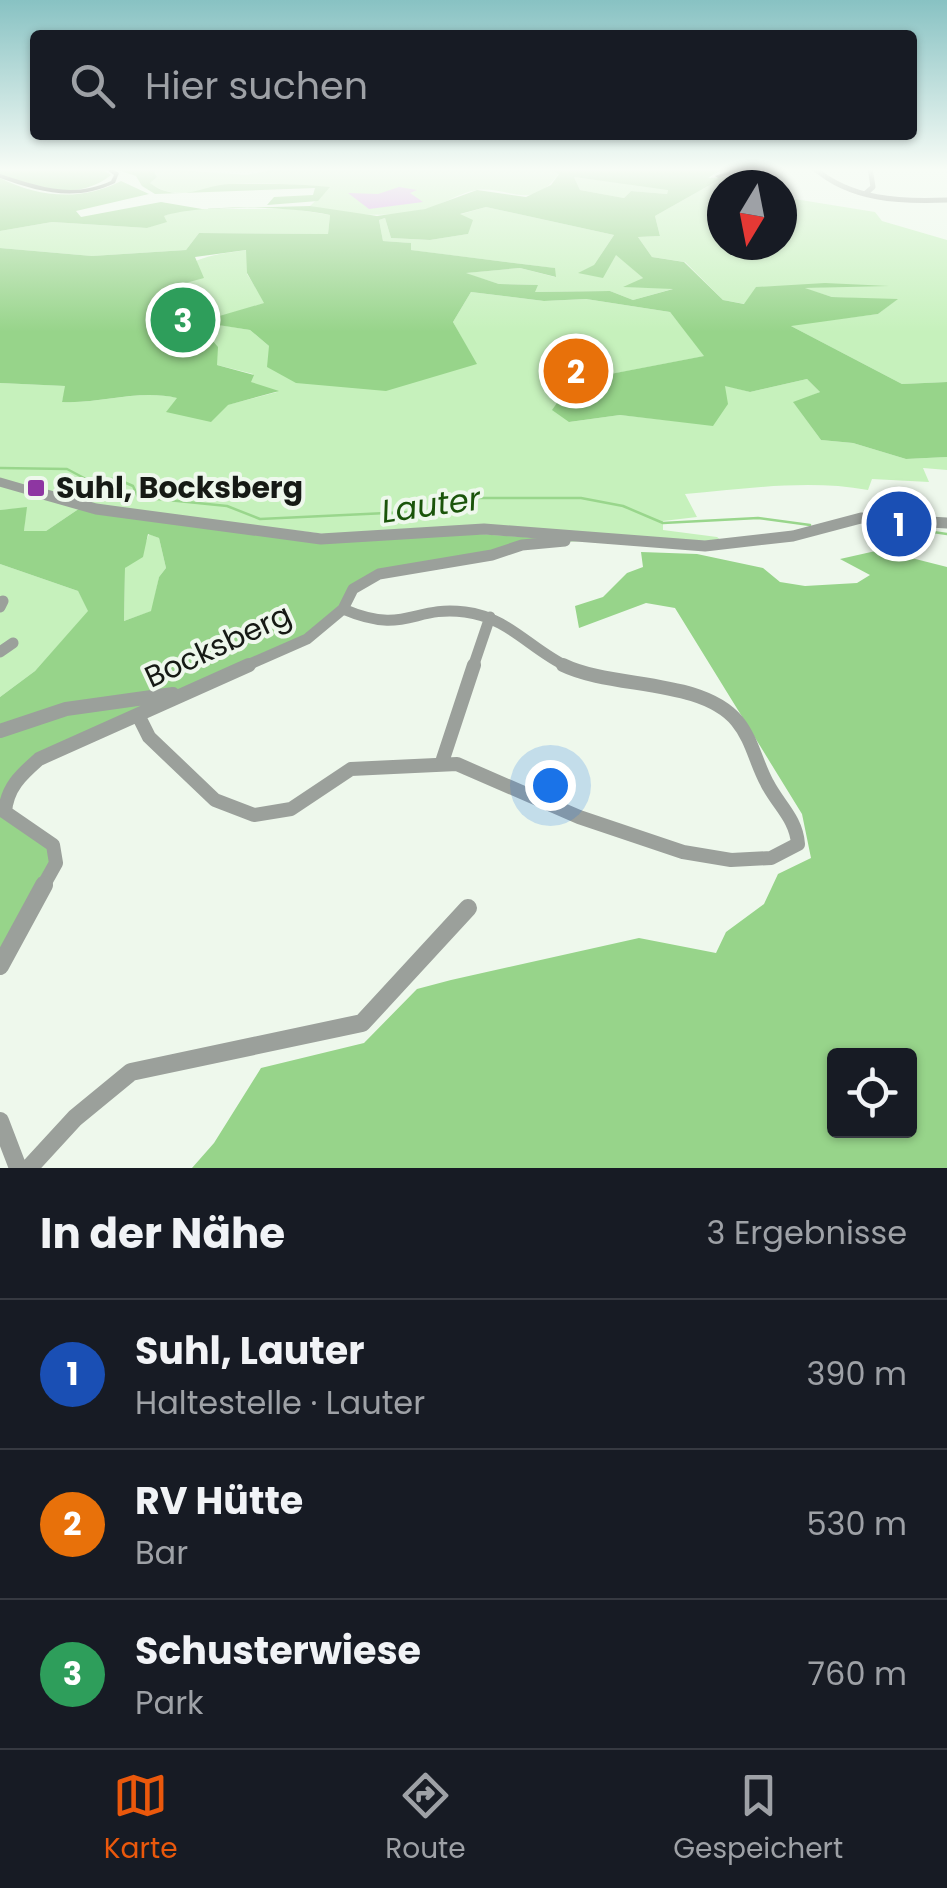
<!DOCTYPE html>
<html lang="de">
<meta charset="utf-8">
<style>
body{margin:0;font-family:Poppins,sans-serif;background:#242831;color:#f1f3f6}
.controls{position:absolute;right:30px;bottom:30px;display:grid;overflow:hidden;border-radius:10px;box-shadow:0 2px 8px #0004}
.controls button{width:90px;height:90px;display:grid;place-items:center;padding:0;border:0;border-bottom:2px solid #363941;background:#171b24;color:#f1f3f6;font:50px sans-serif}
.compass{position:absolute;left:707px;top:170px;width:90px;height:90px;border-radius:50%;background:#171b24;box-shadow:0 2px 8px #0004;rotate:190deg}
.you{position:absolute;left:550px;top:785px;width:35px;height:35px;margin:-25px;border:8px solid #fff;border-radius:50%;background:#1a73e8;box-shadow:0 0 0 15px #1a73e833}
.badge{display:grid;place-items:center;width:65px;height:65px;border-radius:50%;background:#ea580c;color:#fff;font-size:32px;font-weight:700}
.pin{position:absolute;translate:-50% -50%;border:5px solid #fff;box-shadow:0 2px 10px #0006}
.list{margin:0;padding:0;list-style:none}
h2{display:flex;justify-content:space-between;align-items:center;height:130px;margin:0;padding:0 40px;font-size:42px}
h2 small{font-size:32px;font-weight:400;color:#9ea1a6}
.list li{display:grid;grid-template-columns:65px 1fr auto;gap:30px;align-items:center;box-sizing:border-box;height:150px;padding:0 40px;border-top:2px solid #363941}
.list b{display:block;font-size:38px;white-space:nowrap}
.list p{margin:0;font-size:32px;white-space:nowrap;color:#9ea1a6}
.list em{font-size:32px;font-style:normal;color:#9ea1a6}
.icon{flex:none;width:55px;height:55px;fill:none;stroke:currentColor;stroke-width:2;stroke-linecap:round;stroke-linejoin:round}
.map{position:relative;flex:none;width:947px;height:1168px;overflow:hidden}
.search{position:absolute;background:#171b24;box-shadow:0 2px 8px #0004;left:30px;right:30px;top:30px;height:110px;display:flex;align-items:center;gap:25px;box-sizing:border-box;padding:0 35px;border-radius:10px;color:#9ea1a6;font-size:38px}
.sheet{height:580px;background:#171b24}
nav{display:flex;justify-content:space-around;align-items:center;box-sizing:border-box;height:140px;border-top:2px solid #363941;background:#171b24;font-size:28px;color:#9ea1a6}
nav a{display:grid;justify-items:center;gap:5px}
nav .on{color:#ea580c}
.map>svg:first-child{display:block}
.green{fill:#c6f1bc}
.forest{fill:#97d48a;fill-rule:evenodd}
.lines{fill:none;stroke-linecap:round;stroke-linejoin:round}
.stream{stroke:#99d68c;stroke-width:2.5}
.building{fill:#d99fe7}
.minor-far4{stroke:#9ba09b;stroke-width:5}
.minor-far3{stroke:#9ba09b;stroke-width:9}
.minor-far2{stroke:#9ba09b;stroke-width:11}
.minor-far1{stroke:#9ba09b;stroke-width:14}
.minor{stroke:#9ba09b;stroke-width:18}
.major{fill:#535b52;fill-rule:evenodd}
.poi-dot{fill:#8e36a2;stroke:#eef8ec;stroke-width:4}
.labels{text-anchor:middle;stroke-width:8;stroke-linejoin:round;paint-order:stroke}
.poi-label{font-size:30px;font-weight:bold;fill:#161a15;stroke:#eef8ec;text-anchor:start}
.street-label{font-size:30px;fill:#161a15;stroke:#eef8ec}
.water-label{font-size:32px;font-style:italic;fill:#1a540a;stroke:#eef8ec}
</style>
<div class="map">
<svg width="947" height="1168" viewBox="0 0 947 1168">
<rect width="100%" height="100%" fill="#eef8ec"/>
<path class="green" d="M152,168l94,7 35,-7h265l13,5c-28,40 -48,13 -83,17 -17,3 -34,15 -51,19 -38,10 -77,6 -115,-3l19,-18c-13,-4 -90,-6 -103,-3 -24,6 -55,15 -76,-2l7,-6z
M574,177l94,12 -1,5 -36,-3 -7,7 -44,-8z
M724,177l47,5 -49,3v60h60v-48l93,15 7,9 65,19v142l-45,2 -113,-59 89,-11 18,-14 -64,-3 -29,-9 67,-3 -113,2 -12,17 -22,-4 -38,-38 -33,-5 -14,-20 22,-1 -5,-20z
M486,207l128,28 -20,30 -14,7 36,-18 27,24 -16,9 49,1 -43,12 -23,-9 -76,1 3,-7 -38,-1 -35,-11 56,-5 35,9 -1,-9 -144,-18v-7l-27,-2 -4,-21 6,-2 6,20 39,2 38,-6 -10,-19z
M186,209h107l37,6 -2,19 -129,-1 -13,17 -94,6 -92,-8v-17l52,-9 95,6 19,-7 -3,-5z
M247,250v24l18,29 -63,19 48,8 19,16 207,18 -23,-42 18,-30 73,9 42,-2 84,13 35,44 -104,20 1,9 -33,37 51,-7 93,10 11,-40 26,7 57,-13 13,13 -26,11 27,37 32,3 53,16 41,-2v13l-24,-2 6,14 -57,-3 -4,11c-60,-11 -124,-1 -183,4l12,23 -34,4v9l54,7 10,8 -134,-7 -242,-1 -268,-31 -37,25h-22l2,-23 -26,2v-127l66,3 -4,16c40,2 77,-13 116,-4l-11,13 60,-6 50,-13 -27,-10 3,-8 -36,-9 -38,-41 -26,-6c26,-56 34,-60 94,-68z
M149,534l10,4 7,30 -7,9 -7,34 -28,10 1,-53 19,-21z
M0,564l78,27 11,20 -54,60 -35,26z"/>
<path class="forest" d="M0,168h100l11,7c-35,28 -73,11 -111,0z
M112,168h40l5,9 -7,6c28,22 57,1 79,1 31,0 69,-1 101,3l-12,14 -51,4 7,-8 39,-2 2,-7 -160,6 -13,-8 -6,-10z
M546,168h178l-16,10 16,-1 -69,39 5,20 -22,1 14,20 32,5 39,38 21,4 12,-17 69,-4 64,3 -84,2 27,9 66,2 -20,15 -87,12 111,58 45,-2v75l-41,2 -53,-16 -32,-3 -28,-38 27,-10 -13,-13 -57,13 -25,-6 3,18 -15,22 -93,-11 -51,7 -17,-12 20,-28 29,3 -1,-9 104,-20 -34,-44 -84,-13 -42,2 -73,-9 -18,30 24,42 -91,27 -90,-8 -29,-16 2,-21 -19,-16 -51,-8 65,-19 -17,-30 -1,-23 -51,7 9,21 -37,10 -14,30 52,14 13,15 -1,18 37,10 -3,7 28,9 -51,14 -17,17 -45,-10 11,-14c-39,-9 -75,6 -115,4l3,-16 -65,-3v-135l92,8 94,-6 13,-17 129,1 2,-19c-39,-9 -128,-11 -166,1l3,6 -20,6 -95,-6 -52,9v-53c39,20 83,23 121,3l28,13 -73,17 5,6 80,-15 41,7 108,-3 67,10 48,-7 52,-19 49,7 25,-12 8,-11zM574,177l94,13 -1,4 -36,-3 -7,7 -44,-8zM486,207l128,28 -20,30 -16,8 25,5 13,-23 27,23 -20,9 50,2 -40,11 -23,-9 -75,1 3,-7 -39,-1 -33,-11 54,-5 36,9 -1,-9 -144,-18v-7l-28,-2 -4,-21 6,-2 6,20 39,2 38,-6 5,-14 -13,-6z
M83,506l238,33 97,-9 164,11 -45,2 -174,38 -20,28 -36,31 -240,104 -50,34 -12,34 48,33 3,18 -56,103v-269l35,-26 53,-60 -10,-20 -78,-27v-54l27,-3 -3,24h22zM148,534l11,4 7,30 -7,9 -8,34 -27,10 1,-53 18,-11z
M880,550l67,17v601h-755l22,-25 47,-75 103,-25 53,-54 34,-9 188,-42 77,15 10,-21 38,-28 14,-30 33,-16 -9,-44 -127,-206 -29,-5 -67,25 -4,-22 28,-9 24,-24 16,-6 -2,-15 56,2 66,14 17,14 25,4 52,-3 13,-8 -30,-16zM834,1056h76v74h-76z"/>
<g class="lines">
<path class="stream" d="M0,468l67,1 17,9 33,1 16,7 5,11 89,9 33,13 169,-8 23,-13h129l42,8 40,17 95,-5 52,7
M885,525l62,9"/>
</g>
<path class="building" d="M399,187l18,3 -7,3 13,9 -54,7 -21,-16 30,1z"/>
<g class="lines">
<path class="minor-far4" d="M814,168c37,32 86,34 133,32
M866,193l7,-6 -3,-19"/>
<path class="minor-far3" d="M0,482l45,13"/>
<path class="minor-far2" d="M36,492l60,17 225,30 163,-10 221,17 88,-10 68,-18 86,5
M0,607l3,-6
M343,609c63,27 70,-4 122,3 43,5 66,38 103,55
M0,652l13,-9
M243,667l64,-28 36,-30 10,-20 26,-15 113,-19 30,-10 43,-4
M473,667l17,-50"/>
<path class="minor-far1" d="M138,715l11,22 66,63 39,15 37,-6 60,-40 106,-5 122,53 104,35 48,8 40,-2 27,-14c-2,-26 -20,-39 -31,-61 -11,-20 -15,-44 -30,-62 -36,-43 -125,-32 -174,-56
M0,731l66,-22 107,-15
M442,762l32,-97
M42,888l14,-25 -3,-18 -48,-33c2,-25 16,-37 34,-53l210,-94"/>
<path class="minor" d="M0,966l44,-81
M0,1121l18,47
M29,1168l46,-50 56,-46 231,-49 106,-115"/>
<path class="major" d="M104,168h7l8,5 -4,10c-39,19 -76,9 -115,-5v-4c38,12 72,25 111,7l3,-6z
M738,168h10l-30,10 -3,-2z"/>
</g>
<linearGradient id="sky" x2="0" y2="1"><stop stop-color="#88c2c3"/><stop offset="0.51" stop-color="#f7fcf6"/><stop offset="1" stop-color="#f7fcf6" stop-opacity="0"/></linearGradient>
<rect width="947" height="332" fill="url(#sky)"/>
<rect class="poi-dot" x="26" y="478" width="20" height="20" rx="5"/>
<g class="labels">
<g class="poi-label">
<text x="56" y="498">Suhl, Bocksberg</text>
</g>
<g class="street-label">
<text transform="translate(218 646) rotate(-25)" y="10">Bocksberg</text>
</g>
<g class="water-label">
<text transform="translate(431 505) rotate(-8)" y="11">Lauter</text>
</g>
</g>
</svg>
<div class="controls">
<button><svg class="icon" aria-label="locate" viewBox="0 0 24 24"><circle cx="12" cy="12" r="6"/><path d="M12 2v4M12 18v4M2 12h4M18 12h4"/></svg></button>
</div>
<svg class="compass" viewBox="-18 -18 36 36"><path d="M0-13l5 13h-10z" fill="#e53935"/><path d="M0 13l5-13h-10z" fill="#9ea1a6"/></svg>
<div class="you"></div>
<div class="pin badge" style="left:899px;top:524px;background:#1a4fb4">1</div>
<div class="pin badge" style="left:576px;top:371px;background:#e8710a">2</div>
<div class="pin badge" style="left:183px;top:320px;background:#2e9e5b">3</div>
<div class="search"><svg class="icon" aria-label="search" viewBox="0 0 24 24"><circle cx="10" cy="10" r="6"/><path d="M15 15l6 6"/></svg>Hier suchen</div>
</div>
<section class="sheet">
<h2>In der Nähe<small>3 Ergebnisse</small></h2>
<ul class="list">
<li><span class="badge" style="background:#1a4fb4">1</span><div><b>Suhl, Lauter</b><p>Haltestelle · Lauter</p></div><em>390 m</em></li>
<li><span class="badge" style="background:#e8710a">2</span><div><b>RV Hütte</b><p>Bar</p></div><em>530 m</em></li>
<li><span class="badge" style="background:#2e9e5b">3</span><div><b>Schusterwiese</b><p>Park</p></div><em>760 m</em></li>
</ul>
</section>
<nav>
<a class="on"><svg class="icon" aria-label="map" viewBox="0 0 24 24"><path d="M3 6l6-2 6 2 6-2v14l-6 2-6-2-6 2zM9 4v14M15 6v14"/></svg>Karte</a>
<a><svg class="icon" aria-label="directions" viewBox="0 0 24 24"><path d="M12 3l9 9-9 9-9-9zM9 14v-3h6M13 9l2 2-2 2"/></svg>Route</a>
<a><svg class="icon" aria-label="saved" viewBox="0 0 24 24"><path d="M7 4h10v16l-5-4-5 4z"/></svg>Gespeichert</a>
</nav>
